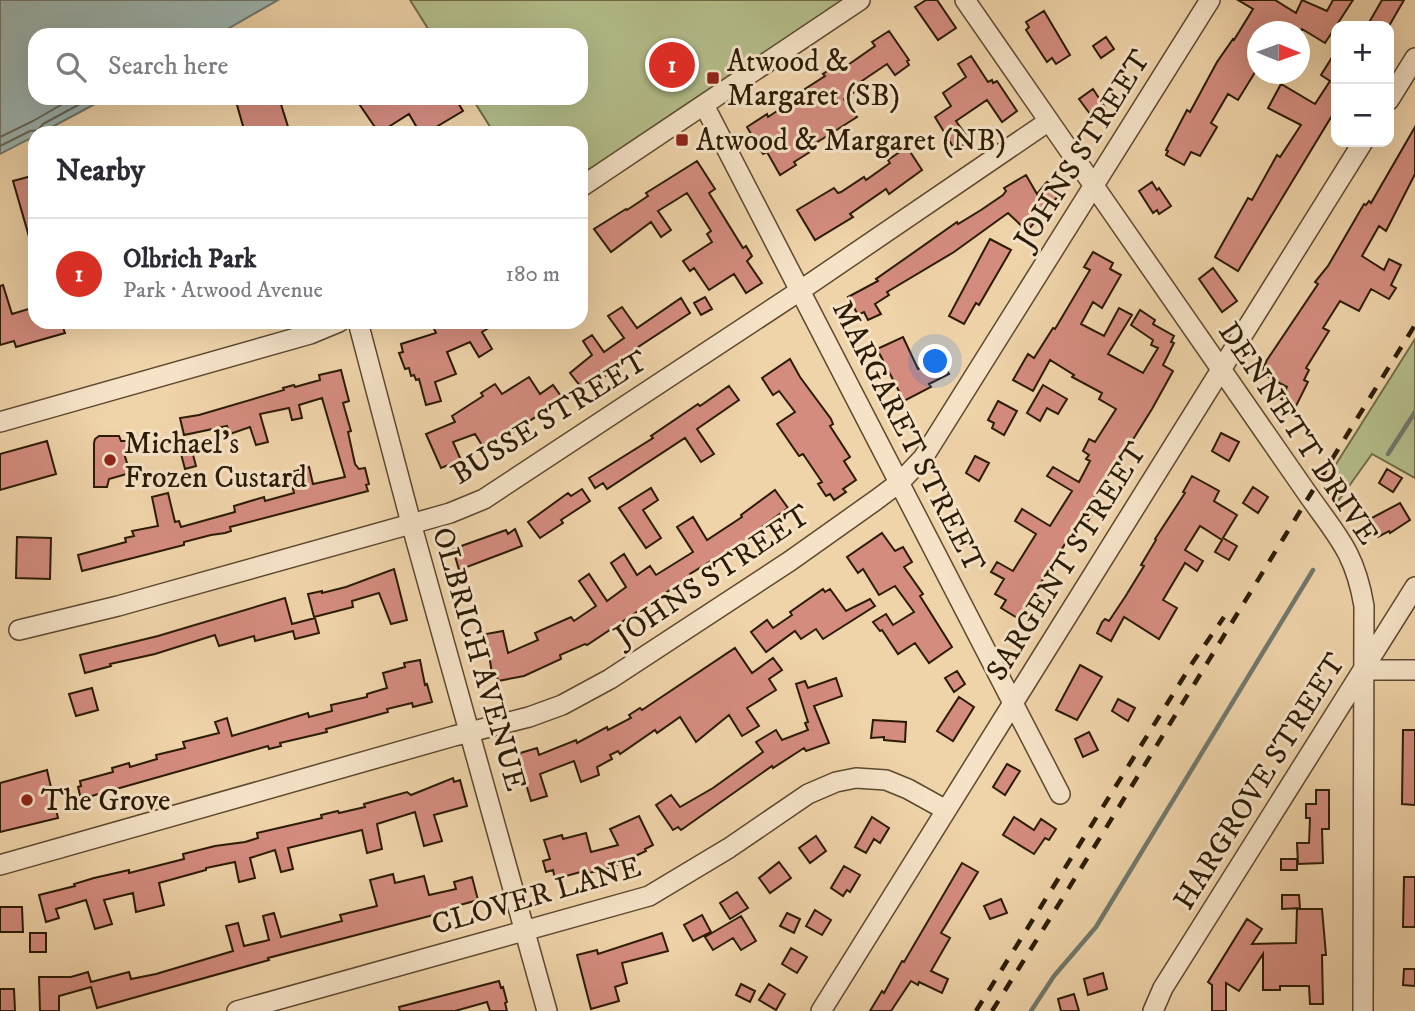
<!DOCTYPE html>
<meta charset="utf-8">
<style>
body{margin:0;font-family:"IM FELL DW Pica",serif;background:#f2f2f3;color:#2b2b33}
.controls{position:absolute;right:21px;top:21px;display:grid;overflow:hidden;border-radius:14px;box-shadow:0 7px 28px #0002}
.controls button{width:63px;height:63px;display:grid;place-items:center;padding:0;border:0;border-bottom:2px solid #e1e1e2;background:#fff;color:#2b2b33;font:35px sans-serif}
.compass{position:absolute;left:1247px;top:21px;width:63px;height:63px;border-radius:50%;background:#fff;box-shadow:0 7px 28px #0002;rotate:91deg}
.you{position:absolute;left:936px;top:362px;width:24px;height:24px;margin:-18px;border:5px solid #fff;border-radius:50%;background:#1a73e8;box-shadow:0 0 0 10px #1a73e833}
.badge{display:grid;place-items:center;width:46px;height:46px;border-radius:50%;background:#d93025;color:#fff;font-size:23px;font-weight:700}
.pin{position:absolute;translate:-50% -50%;border:4px solid #fff;box-shadow:0 2px 7px #0006}
.list{margin:0;padding:0;list-style:none}
h2{display:flex;justify-content:space-between;align-items:center;height:91px;margin:0;padding:0 28px;font-size:30px}
h2 small{font-size:23px;font-weight:400;color:#7c7c81}
.list li{display:grid;grid-template-columns:46px 1fr auto;gap:21px;align-items:center;box-sizing:border-box;height:112px;padding:0 28px;border-top:2px solid #e1e1e2}
.list b{display:block;font-size:26px;white-space:nowrap}
.list p{margin:0;font-size:23px;white-space:nowrap;color:#7c7c81}
.list em{font-size:23px;font-style:normal;color:#7c7c81}
.icon{flex:none;width:38px;height:38px;fill:none;stroke:currentColor;stroke-width:2;stroke-linecap:round;stroke-linejoin:round}
.map{position:relative;flex:none;width:1415px;height:1011px;overflow:hidden}
.search{position:absolute;background:#fff;box-shadow:0 7px 28px #0002;left:28px;top:28px;width:560px;height:77px;display:flex;align-items:center;gap:18px;box-sizing:border-box;padding:0 24px;border-radius:21px;color:#7c7c81;font-size:26px}
.panel{position:absolute;background:#fff;box-shadow:0 7px 28px #0002;left:28px;top:126px;width:560px;height:203px;border-radius:21px}
.map>svg:first-child{display:block}
.green{fill:#b4be8b;stroke:#706c48;stroke-width:2}
.water{fill:#9db6b2;stroke:#6f786d;stroke-width:2}
.lines{fill:none;stroke-linecap:round;stroke-linejoin:round}
.shore{stroke:#64685c;stroke-width:2}
.stream{stroke:#6f786d;stroke-width:4.5}
.building{fill:#d48c7f;stroke:#2b1b05;stroke-width:2}
.minor-casing{stroke:#5c492e;stroke-width:22}
.minor{stroke:#f5e2c7;stroke-width:19}
.rail{stroke:#2b1b05;stroke-width:4.5;stroke-dasharray:12 12;stroke-linecap:butt}
.poi-dot{fill:#8f2418;stroke:#f5e2c7;stroke-width:2.5}
.labels{text-anchor:middle;stroke-width:6;stroke-linejoin:round;paint-order:stroke}
.poi-label{font-size:30px;fill:#2b1b05;stroke:#f5e2c7;text-anchor:start}
.street-label{font-size:30px;fill:#2b1b05;stroke:#f5e2c7}
</style>
<div class="map">
<svg width="1415" height="1011" viewBox="0 0 1415 1011">
<rect width="100%" height="100%" fill="#efd3a9"/>
<filter id="stains"><feTurbulence type="fractalNoise" baseFrequency=".00286" numOctaves="4"/><feColorMatrix values="0 0 0 0 .2 0 0 0 0 .09 0 0 0 0 .02 0 0 0 .5 -.17"/></filter>
<radialGradient id="worn" r=".72"><stop offset=".6" stop-color="#630" stop-opacity="0"/><stop offset="1" stop-color="#630" stop-opacity=".3"/></radialGradient>
<path class="green" d="M410,0h450l-279,187v-54h-87l-22,-35h109v-63h-149z
M1415,339v139l-43,-24 -33,46 -13,-20z"/>
<path class="water" d="M0,0h278l-61,35h-182v63h71l-65,35h-6v3l-35,18z"/>
<g class="lines">
<path class="shore" d="M0,137l33,-16 40,-23
M0,146l30,-15 8,-1 5,-6 48,-26"/>
<path class="stream" d="M1388,454l27,-42
M1031,1011l23,-35 42,-49 217,-357"/>
</g>
<path class="building" d="M926,0h11l19,28 -18,12 -23,-33z
M1238,0h37l21,13 6,-13 25,11 6,-11h20l-28,43 -23,-14 -2,3h-43v37l-19,31 -10,-6 -17,29 6,4 -17,29 -9,-4 -7,13 -18,-10 2,-4 -2,-1 21,-40 3,2 27,-50 16,-23 1,1 19,-31z
M1382,0h22l-15,26h-22z
M1044,11l26,44 -14,9 -4,-6 -5,4 -21,-32 3,-3 -3,-5z
M889,31l20,29 -2,1 2,4 -14,10 -8,-11 -31,21 3,4 -15,10 13,18 -49,31 2,4 -16,10 2,3 -16,10 -13,-23 -4,2 -16,-27 20,-13 1,3 38,-25 -1,-3 20,-13 -2,-2 10,-7 3,4 8,-5 1,1 30,-21 -3,-4z
M1106,37l8,12 -13,9 -8,-12z
M1336,51v58l-98,162 -23,-14 1,-2 32,-57 4,2 25,-45 3,2 21,-32 -33,-17 13,-24 34,20 15,-23 -9,-6z
M971,56l17,26 4,-2 1,3 4,-2 20,30 -15,11 -15,-22 -31,21 14,20 -15,9 -20,-33 16,-11 -8,-13 23,-16 -8,-13z
M1093,89l13,20 -13,9 -14,-19z
M235,98h44l11,35h-45z
M355,98h100l8,13 -37,22h-6l-11,-19 -30,19z
M1415,127v47l-29,57 -7,-5 -17,30 22,14 5,-11 12,6 -10,20 5,3 -7,11 -18,-10 -12,22 -19,-10 -17,27 6,3 -23,37 3,2 -5,10 4,2 -12,24 -15,-7 6,-12 -26,-14 6,-13 51,-76 -3,-2 13,-16 36,-62 2,1 3,-4 2,2z
M907,147l15,23 -33,24 -3,-5 -36,25 3,3 -38,23 -18,-30 37,-22 4,5 3,-1 23,-15 2,3 24,-17 -2,-3z
M697,161l18,28 -6,4 34,55 3,-2 6,10 -5,5 15,22 -16,10 -12,-19 -25,16 -15,-22 -4,3 -7,-10 29,-19 -5,-8 4,-3 -24,-38 -29,18 13,19 -10,7 -10,-15 -40,30 -17,-23 32,-20 1,1 21,-14 -2,-3z
M35,175v72h-3l-19,-66z
M1026,175l11,19 10,-12 14,11 -34,38 -19,-18 -54,39 -67,40 2,3 -14,9 6,10 -13,6 -4,-8 -6,3 -10,-18 30,-16 -2,-2 81,-57 1,2 23,-14 22,-15 3,-4 -2,-3z
M1152,182l5,8 2,-2 12,18 -12,8 -2,-4 -4,3 -14,-22z
M990,239l21,11 -32,55 -3,-2 -12,21 -15,-8z
M1093,252l20,11 -3,6 11,6 -19,33 -9,-6 -12,22 23,12 15,-28 13,7 -24,39 35,19 15,-25 -7,-3 2,-5 -22,-15 9,-15 15,10 -2,4 21,12 -3,6 3,1 -11,22 10,6 -21,38 -40,64 -3,-1 -22,38 6,3 -7,11 -6,-4 -40,64 3,1 -18,29 -3,-1 -3,6 -18,-11 5,-8 -11,-6 9,-15 -13,-7 6,-10 16,9 23,-37 -21,-13 7,-12 28,17 22,-35 -25,-15 6,-9 26,15 11,-21 -4,-2 3,-4 -6,-4 6,-12 6,3 21,-33 -17,-10 3,-6 -30,-16 2,-2 -24,-15 -17,31 -20,-11 15,-26 6,4 19,-30 2,1 35,-59 -6,-3z
M1213,268l24,33 -15,11 -23,-33z
M3,285l9,29 23,-7v15h26l4,11 -49,14 -2,-6 -14,4v-59z
M705,297l7,12 -11,6 -7,-12z
M681,298l9,15 -67,44 2,1 -12,8 2,4 -9,6 -4,-6 -21,17 -11,-14 22,-18 -9,-14 9,-6 12,17 20,-14 -16,-22 14,-9 15,21z
M449,322h50l-17,10 10,17 -13,8 -9,-15 -23,10 9,22 -21,8 6,19 -15,4 -7,-26 -3,1 -2,-5 -3,1 -2,-8 -4,1 -6,-16 4,-1 -2,-8 35,-11 -2,-4z
M903,337l15,32 23,-10 8,15 -20,10 2,3 -27,14 -27,-52z
M790,359l10,18 31,42 2,5 -3,2 20,31 -6,4 12,19 -13,9 3,3 -12,8 -4,-6 -4,2 -8,-12 4,-2 -19,-28 -4,2 -22,-32 18,-12 -16,-21 -6,4 -11,-17z
M341,370l8,31 -6,2 8,28 -3,1 7,32 4,5 6,-1 4,16 -3,1 2,6 -138,36 1,4 -6,2 -14,2 -27,7v3l-102,26 -4,-16 48,-13 -1,-4 9,-2 -2,-5 26,-5 -6,-29 16,-4 7,29 4,-1 2,6 54,-15 -1,-6 30,-9 1,4 29,-8 -5,-20 20,-6 4,17 32,-7 -23,-79 -23,7 3,13 -10,2 -3,-12 -29,6 8,28 -12,3 -6,-18 -20,7 -3,-8 -43,9 -4,-17 19,-3 85,-25 -1,-2 11,-3 1,2 25,-7 -1,-5z
M529,377l11,17 13,-9 10,14 -78,51 -10,-16 -22,8 8,18 -20,8 -15,-34 29,-12 -3,-6 31,-20 -2,-3 14,-9 7,10z
M1043,385l24,14 -9,15 -11,-6 -7,13 -13,-8z
M729,386l10,14 -42,29 17,25 -13,8 -16,-24 -78,51 -4,-6 -8,5 -6,-10 64,-40 -2,-2 47,-32 2,2z
M998,401l19,10 -13,24 -12,-7 2,-5 -6,-3z
M1221,433l18,9 -10,19 -17,-10z
M99,436h20l2,5h17l-14,12 6,20 -21,6 -2,8h-13v-44l1,-4z
M47,441l9,33 -56,16v-36z
M192,451l4,15 -11,3 -4,-15z
M975,456l14,7 -10,18 -13,-8z
M1387,469l15,9 -9,14 -14,-9z
M1192,476l27,15 -5,10 23,14 -14,23 14,8 -8,14 -14,-8 7,-12 -22,-14 -15,24 18,11 -6,10 -12,-8 -22,37 14,8 -18,31 -35,-22 -13,24 -14,-8 5,-11 3,-3 4,2 16,-24 19,-31 -3,-1 15,-25 -1,-1 30,-46 -2,-1z
M1253,487l15,10 -10,16 -15,-10z
M651,488l7,12 -15,10 18,28 -15,10 -27,-40z
M582,489l8,12 -29,19 2,3 -23,15 -12,-16 40,-29 3,3z
M775,490l13,18 -33,24 1,2 -5,2 2,3 -10,6 -2,-2 -51,31 1,2 -104,69 -2,-1 -25,11 1,4 -37,17 -26,5 -2,-8 -4,1 -6,-40 17,-3 5,22 30,-13 -3,-7 36,-16 3,4 22,-15 -17,-25 10,-7 18,27 19,-14 -15,-24 13,-9 13,21 13,-9 6,9 37,-23 -16,-25 16,-10 14,23 35,-23 -1,-2z
M1400,503l10,17 -20,13 -1,-2 -11,6 -10,-17z
M515,529l7,17 -63,24 -6,-21 53,-19 2,4z
M882,533l13,18 8,-4 9,15 -8,5 19,27 -3,2 32,51 -23,16 -14,-20 -17,11 -16,-24 -2,1 -7,-9 13,-8 7,11 21,-13 -19,-26 -16,9 -16,-26 -5,4 -11,-16z
M17,537l34,1 -1,41 -34,-1z
M394,569l13,51 -16,4 -12,-31 -27,8 1,6 -39,10 -6,-23 14,-3v2l24,-6z
M823,589l2,3 5,-3 16,22 24,-12 5,7 -52,33 -7,-10 -15,10 -6,-8 -29,21 -15,-20 16,-12 6,8 19,-13 -2,-3z
M285,598l7,26 23,-6 4,15 -24,6 -2,-8 -38,10 -1,-5 -35,10 -4,-11 -60,19 -45,10 1,2 -26,7 -5,-18 78,-19z
M735,648l17,25 21,-15 9,12 -13,9 7,11 -29,18 12,18 -17,10 -13,-21 -33,27 -16,-25 -23,16 -2,-3 -35,24 -2,-3 -8,4 2,4 -15,8 2,8 -18,7 -7,-21 -34,13 7,22 -16,5 -14,-47 20,-6 2,7 37,-15 1,3 30,-16 1,3 23,-12 -2,-3 11,-7 2,2z
M420,660l5,25 2,-1 5,18 -19,5 -1,-4 -25,6 1,3 -62,17 1,3 -47,11 1,3 -12,3 -1,-3 -187,53 -3,-12 3,-1 -1,-5 33,-9 -1,-4 17,-5 1,4 27,-8 -1,-4 29,-7 -2,-6 36,-9 -4,-11 12,-4 5,18 76,-23 1,4 23,-6 -1,-6 36,-8v-3l20,-6 -4,-15 22,-6 -1,-4z
M1080,665l22,12 -25,43 -21,-10z
M957,671l8,13 -11,8 -9,-14z
M836,678l6,18 -28,10 15,37 -23,8 -2,-3 -31,20 -1,-2 -91,64 -3,-3 -5,3 -17,-25 15,-10 9,12 33,-19 50,-36 -7,-10 20,-12 6,10 26,-10 -3,-7 3,-1 -12,-38 9,-3 3,7z
M92,688l6,22 -22,6 -7,-22z
M959,697l15,10 -21,34 -16,-10z
M1118,699l17,9 -7,13 -16,-10z
M873,720l33,2 -1,20 -21,-2v-3l-13,1z
M1403,730h12v75l-13,-1z
M1089,732l9,18 -15,7 -8,-18z
M1007,764l13,7 -15,24 -12,-8z
M47,770l11,48 -58,14v-49z
M453,778l1,4 6,-2 7,26 -33,9 8,26 -18,5 -9,-34 -38,12 5,25 -15,4 -5,-23 -74,18 5,21 -12,3 -6,-22 -25,8 5,20 -16,4 -4,-20 -29,6v2l-47,13 5,22 -28,7 -3,-19 -29,7 8,24 -17,5 -9,-29 -30,9 3,9 -13,4 -7,-27 36,-9 -1,-2 20,-6 35,-8v3l55,-14 -1,-5 32,-8 30,-4 13,-4 -1,-5 65,-15 -1,-3 17,-4 1,2 26,-6 -1,-3 43,-12 4,3z
M1316,790h13v39h-7l1,34 -25,1 -1,-21h12l1,-25h-4v-14h10z
M639,816l14,29 -8,4 1,2 -34,16 -23,6 -1,-3 -33,9 -2,-9 -7,2 -3,-11 7,-2 -6,-19 18,-5 1,4 23,-6 5,19 27,-7 -8,-16z
M872,817l17,11 -9,15 -6,-4 -8,14 -11,-6z
M1014,817l20,13 7,-11 15,10 -7,11 -4,-2 -11,16 -31,-19z
M816,836l10,15 -16,12 -11,-15z
M1281,859h16v11h-16z
M779,862l12,16 -21,15 -11,-15z
M962,863l16,9 -37,61 9,5 -19,33 17,8 -6,14 -23,-11 -1,3 -7,-4 -20,30h-21l12,-20 2,2 18,-32 2,1z
M844,866l16,9 -10,17 -3,-2 -4,6 -12,-8z
M393,874l2,9 29,-7 5,19 27,-6 -2,-7 18,-5 6,23 -29,8v3l-181,47 1,2 -172,48 -6,-21 -32,9v15h-19l-1,-34h32l17,-5 3,10 38,-10 2,7 25,-5 77,-23 -7,-25 12,-3 6,23 25,-6 -6,-24 11,-3 7,24 61,-16 -2,-6 37,-9 -7,-26z
M1404,877h11v50h-12z
M737,892l11,16 -18,11 -10,-16z
M1282,895h17l1,13 -18,1z
M1001,899l6,14 -17,6 -6,-13z
M0,907h22l1,25h-23z
M1297,909h25l4,46h-4l1,49h-13l-1,-18h-29v4h-17v-36l-24,37 -13,-8v28h-14v-26l-4,-3 39,-63 15,10 -10,15 44,-1z
M815,910l16,10 -9,15 -16,-9z
M787,913l13,6 -6,14 -14,-7z
M702,915l9,17 -18,9 -9,-16z
M741,916l15,25 -15,9 -8,-12 -20,12 -8,-13z
M30,933h16v19h-16z
M662,933l6,18 -46,12 5,20 -12,4 4,14 -28,8 -14,-54 20,-5 1,4z
M791,948l16,9 -10,16 -15,-9z
M1404,969h11v17l-12,-1z
M1103,973l4,16 -19,6 -4,-16z
M499,981l2,7 2,-1 4,15 -2,1 2,8h-17l-3,-9 -32,9h-55l-1,-4z
M741,984l14,7 -5,11 -14,-7z
M769,984l16,10 -9,16 -17,-10z
M0,989h14l1,22h-15z
M1074,994l5,17h-18l-3,-12z"/>
<g class="lines">
<g class="minor-casing">
<path id="minor" d="M965,0l344,496c29,41 46,57 55,110l-1,405
M1389,100l26,-42
M704,105l356,689
M581,187l279,-187
M358,322l53,201 136,488
M0,422l310,-88 29,-12
M19,630l99,-24 332,-93 34,-14 317,-209 248,-169
M1364,670h51
M0,865l454,-129 75,-19 33,-12 48,-26 180,-118 86,-61 24,-18 23,-24 287,-458
M237,1011l412,-115 80,-48 79,-54 28,-12 20,-4 30,2 22,9 38,21
M821,1011l542,-869
M1153,1011l10,-23 252,-401"/>
</g>
<use href="#minor" class="minor"/>
<path class="rail" d="M976,1011l217,-349 31,-45
M992,1011c143,-227 281,-458 423,-686"/>
</g>
<g class="poi-dot">
<rect x="706" y="71" width="14" height="14" rx="3.5"/>
<rect x="675" y="133" width="14" height="14" rx="3.5"/>
<circle cx="110" cy="460" r="7"/>
<circle cx="27" cy="800" r="7"/>
</g>
<g class="labels">
<g class="poi-label">
<text x="727" y="71">Atwood &amp;<tspan x="727" dy="34">Margaret (SB)</tspan></text>
<text x="696" y="150">Atwood &amp; Margaret (NB)</text>
<text x="124" y="453">Michael's<tspan x="124" dy="34">Frozen Custard</tspan></text>
<text x="41" y="810">The Grove</text>
</g>
<g class="street-label">
<text transform="translate(1082 149) rotate(-58)" y="10">JOHNS STREET</text>
<text transform="translate(549 417) rotate(-32)" y="10">BUSSE STREET</text>
<text transform="translate(1299 433) rotate(56)" y="10">DENNETT DRIVE</text>
<text transform="translate(909 436) rotate(63)" y="10">MARGARET STREET</text>
<text transform="translate(1066 561) rotate(-58)" y="10">SARGENT STREET</text>
<text transform="translate(712 575) rotate(-34)" y="10">JOHNS STREET</text>
<text transform="translate(480 659) rotate(74)" y="10">OLBRICH AVENUE</text>
<text transform="translate(1259 781) rotate(-58)" y="10">HARGROVE STREET</text>
<text transform="translate(536 895) rotate(-16)" y="10">CLOVER LANE</text>
</g>
</g>
<rect width="100%" height="100%" filter="url(#stains)"/>
<rect width="100%" height="100%" fill="url(#worn)"/>
</svg>
<div class="controls">
<button>+</button>
<button>−</button>
</div>
<svg class="compass" viewBox="-18 -18 36 36"><path d="M0-13l5 13h-10z" fill="#e53935"/><path d="M0 13l5-13h-10z" fill="#7c7c81"/></svg>
<div class="you"></div>
<div class="pin badge" style="left:672px;top:65px">1</div>
<div class="search"><svg class="icon" aria-label="search" viewBox="0 0 24 24"><circle cx="10" cy="10" r="6"/><path d="M15 15l6 6"/></svg>Search here</div>
<section class="panel">
<h2>Nearby<small></small></h2>
<ul class="list">
<li><span class="badge">1</span><div><b>Olbrich Park</b><p>Park · Atwood Avenue</p></div><em>180 m</em></li>
</ul>
</section>
</div>
